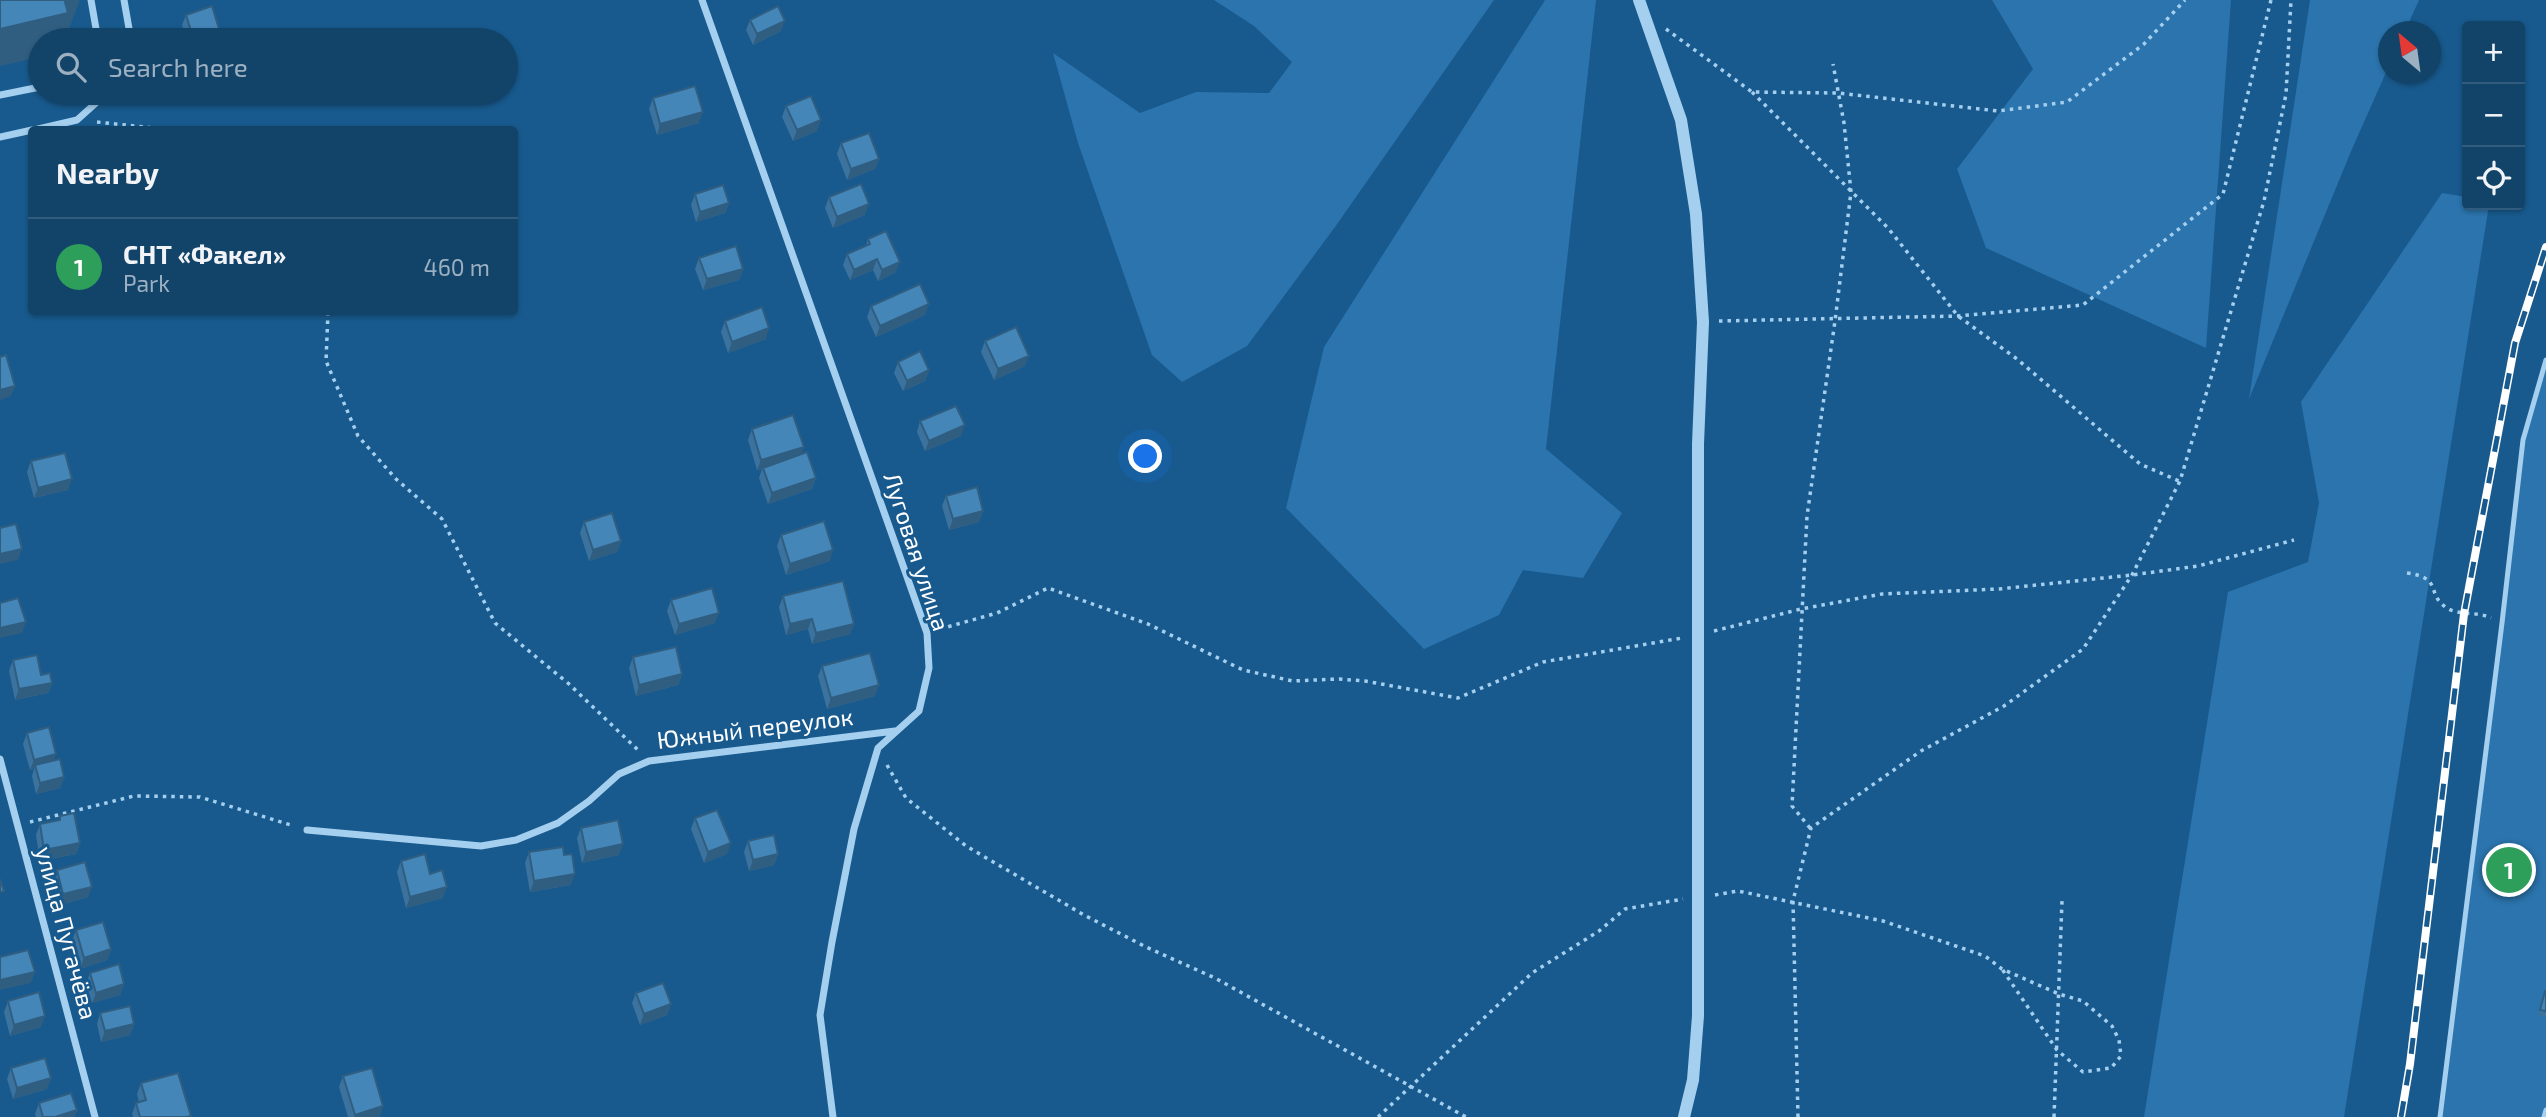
<!DOCTYPE html>
<meta charset="utf-8">
<style>
body{margin:0;font-family:"Exo 2",sans-serif;background:#1b4b70;color:#f1f3f6}
.controls{position:absolute;right:21px;top:21px;display:grid;overflow:hidden;border-radius:7px;box-shadow:0 2px 5px #0004}
.controls button{width:63px;height:63px;display:grid;place-items:center;padding:0;border:0;border-bottom:2px solid #315c7e;background:#12446a;color:#f1f3f6;font:35px sans-serif}
.compass{position:absolute;left:2378px;top:21px;width:63px;height:63px;border-radius:50%;background:#12446a;box-shadow:0 2px 5px #0004;rotate:331deg}
.you{position:absolute;left:1146px;top:457px;width:24px;height:24px;margin:-18px;border:5px solid #fff;border-radius:50%;background:#1a73e8;box-shadow:0 0 0 10px #1a73e833}
.badge{display:grid;place-items:center;width:46px;height:46px;border-radius:50%;background:#e69b98;color:#fff;font-size:23px;font-weight:700}
.pin{position:absolute;translate:-50% -50%;border:4px solid #fff;box-shadow:0 2px 7px #0006}
.list{margin:0;padding:0;list-style:none}
h2{display:flex;justify-content:space-between;align-items:center;height:91px;margin:0;padding:0 28px;font-size:30px}
h2 small{font-size:23px;font-weight:400;color:#9cb0c1}
.list li{display:grid;grid-template-columns:46px 1fr auto;gap:21px;align-items:center;box-sizing:border-box;height:98px;padding:0 28px;border-top:2px solid #315c7e}
.list b{display:block;font-size:26px;white-space:nowrap}
.list p{margin:0;font-size:23px;white-space:nowrap;color:#9cb0c1}
.list em{font-size:23px;font-style:normal;color:#9cb0c1}
.icon{flex:none;width:38px;height:38px;fill:none;stroke:currentColor;stroke-width:2;stroke-linecap:round;stroke-linejoin:round}
.map{position:relative;flex:none;width:2546px;height:1117px;overflow:hidden}
.search{position:absolute;background:#12446a;box-shadow:0 2px 5px #0004;left:28px;top:28px;width:490px;height:77px;display:flex;align-items:center;gap:18px;box-sizing:border-box;padding:0 24px;border-radius:38px;color:#9cb0c1;font-size:26px}
.panel{position:absolute;background:#12446a;box-shadow:0 2px 5px #0004;left:28px;top:126px;width:490px;height:189px;border-radius:7px}
.map>svg:first-child{display:block}
.green{fill:#2b74ad}
.lines{fill:none;stroke-linecap:round;stroke-linejoin:round}
.path{stroke:#a5cfef;stroke-width:3.5;stroke-dasharray:3.5 5;stroke-linecap:butt}
.service{stroke:#a5cfef;stroke-width:5}
.minor{stroke:#a5cfef;stroke-width:7}
.tertiary{stroke:#a5cfef;stroke-width:12}
.rail-casing{stroke:#fff;stroke-width:8}
.rail{stroke:#185a8e;stroke-width:5;stroke-dasharray:16;stroke-linecap:butt}
.wall{fill:#3b739e}
.shaded-wall{fill:#305e81}
.building{fill:#4586b8;stroke:#305e81;stroke-width:2}
.labels{text-anchor:middle;stroke-width:6;stroke-linejoin:round;paint-order:stroke}
.street-label{font-size:24px;fill:#fff;stroke:#185a8e}
</style>
<div class="map">
<svg width="2546" height="1117" viewBox="0 0 2546 1117">
<rect width="100%" height="100%" fill="#185a8e"/>
<path class="green" d="M1214,0h280l-159,227 -88,119 -65,36 -30,-27 -74,-212 -25,-90 87,60 56,-21 73,1 23,-31 -38,-36z
M1545,0h51l-50,449 76,64 -39,65 -60,-8 -24,45 -75,34 -138,-141 38,-161z
M1992,0h239l-25,348 -220,-100 -29,-79 76,-100z
M2310,0h109l-14,31 -17,1v36l-36,81 -103,250z
M2442,193l25,4v8h22l-145,912h-200l84,-525 80,-30 11,-59 -18,-101z
M2546,360v757h-106l83,-677z"/>
<g class="lines">
<path class="path" d="M1666,29l86,63 86,1 160,18 69,-9 77,-58 41,-44
M1752,92l136,136 70,88 59,43 123,105 39,17
M97,122l76,8
M328,312l-2,49 32,75 38,43 46,40 53,104 74,61 69,66
M1719,321l239,-5 125,-11 140,-111 48,-194
M2407,573c37,5 18,21 40,35 13,8 30,3 44,10
M940,629l57,-16 51,-25 100,36 95,46 50,11 46,-2 26,2 93,17 85,-36 139,-24
M1714,631l87,-22 81,-15 117,-5 133,-14 66,-9 96,-26
M887,765l19,33 60,48 118,69 62,32 69,31 251,139
M30,822l104,-26 66,1 94,29
M1810,828l-18,-22 15,-290 28,-195 16,-129 -7,-69 -11,-59
M1715,895l23,-4 145,30 102,35 17,13 57,25 24,7 29,25 7,14 2,16 -10,12 -28,4 -26,-22 -55,-81
M1378,1117l154,-144 67,-42 26,-22 58,-10
M1798,1117l-5,-216 18,-73 110,-77 83,-45 79,-57 49,-74 48,-94 84,-280 22,-107 5,-94
M2054,1117l8,-216"/>
<path class="service" d="M2440,1117l62,-494 21,-183 23,-80
M2544,1117l2,-7"/>
<path class="minor" d="M91,0l7,40
M124,0l7,40
M702,0l225,633 2,35 -10,43 -41,37 -24,81 -22,113 -12,73 13,102
M0,95l40,-8
M34,130l43,-10 30,-27
M0,137l32,-7
M0,759l95,358
M307,830l174,16 35,-6 42,-17 31,-22 30,-27 30,-13 246,-30"/>
<path class="tertiary" d="M1639,0l42,120 15,94 7,108 -5,122v572l-5,64 -9,37"/>
<g class="rail-casing">
<path id="rail" d="M2401,1117l9,-53 54,-450 51,-271 31,-96"/>
</g>
<use href="#rail" class="rail"/>
</g>
<path class="wall" d="M186,15l29,25h-28l-5,-15z
M750,20l31,11 -28,14 -7,-15z
M653,98l46,25 -42,12 -8,-26z
M786,106l31,25 -24,10 -11,-24z
M841,143l38,16 -4,10 -28,11 -10,-26z
M695,194l34,9 -4,10 -29,9 -5,-17z
M829,197l36,18 -32,13 -8,-20z
M868,239l28,33 -18,9 -5,-11 -23,10 -7,-15 4,-11 19,-9z
M699,258l44,11 -4,11 -36,10 -8,-21z
M871,306l54,9 -49,22 -9,-20z
M725,321l41,18 -38,14 -7,-21z
M985,341l40,25 -31,14 -13,-28z
M898,362l31,8 -4,11 -22,10 -9,-18z
M920,421l41,15 -36,15 -8,-19z
M752,429l52,18 -3,8 15,23 -4,11 -44,15 -9,-26 3,-9 -5,1 -9,-30z
M31,461l37,29 -34,8 -7,-26z
M946,496l37,15 -4,11 -30,8 -7,-24z
M584,522l37,19 -4,11 -28,9 -9,-28z
M781,535l49,26 -44,14 -9,-29z
M783,596l71,28 -4,10 -38,10 -4,-15 -22,6 -7,-28z
M671,600l44,23 -40,12 -8,-24z
M633,657l49,17 -4,11 -42,11 -7,-28z
M13,660l28,15 11,8 -4,10 -33,7 -6,-29z
M822,666l53,30 -48,13 -9,-33z
M27,733l26,28 11,16 -4,11 -24,6 -4,-18 2,-7 -4,1 -7,-26z
M60,816l20,27 -4,11 -36,7 -4,-26 4,-11 18,-3z
M695,818l32,36 -23,9 -13,-34z
M581,828l38,27 -37,8 -5,-25z
M748,841l30,13 -4,11 -25,6 -5,-19z
M529,852l35,3 7,30 -41,7 -5,-29z
M401,861l29,13 13,24 -37,10 -9,-36z
M57,870l31,27 -28,8 -7,-25z
M76,930l35,19 -4,11 -27,9 -8,-28z
M90,973l34,11 -4,11 -28,8 -6,-19z
M2546,991v26l-8,-2z
M636,993l35,11 -4,11 -27,10 -8,-22z
M8,1001l33,26 -31,9 -6,-24z
M100,1013l34,11 -4,11 -29,7 -4,-18z
M11,1068l40,10 -4,11 -34,10 -6,-20z
M343,1076l37,41h-32l-9,-30z
M141,1083l49,34h-57l-1,-3 4,-11 3,-1 -2,-8z
M39,1103l38,7 -3,7h-38l-1,-3z"/>
<path class="shaded-wall" d="M73,0h7l-15,39 -25,1v17l-40,9v-37l65,-27z
M785,21l-4,10 -28,14 4,-11z
M219,29l-4,11h-23l1,-3z
M703,112l-4,11 -42,12 3,-11z
M821,120l-4,11 -24,10 4,-11z
M879,159l-4,10 -28,11 4,-11z
M729,203l-4,10 -29,9 4,-10z
M869,204l-4,11 -32,13 4,-11z
M877,259l-4,11 -23,10 4,-10z
M900,262l-4,10 -18,9 4,-11z
M743,269l-4,11 -36,10 4,-11z
M929,304l-4,11 -49,22 4,-11z
M769,328l-3,11 -38,14 4,-11z
M1029,356l-4,10 -31,14 4,-11z
M929,370l-4,11 -22,10 4,-10z
M15,386l-4,10 -11,4v-10z
M965,425l-4,11 -36,15 4,-10z
M804,447l-4,11 -43,12 4,-10z
M816,478l-4,11 -44,15 4,-11z
M72,479l-4,11 -34,8 4,-10z
M983,511l-4,11 -30,8 4,-11z
M621,541l-4,11 -28,9 4,-11z
M22,549l-4,11 -18,4v-10z
M833,550l-3,11 -44,14 4,-11z
M719,613l-4,10 -40,12 4,-11z
M812,619l-4,10 -22,6 4,-11z
M26,622l-4,11 -22,5v-10z
M854,624l-4,10 -38,10 4,-11z
M682,674l-4,11 -42,11 3,-11z
M52,683l-4,10 -33,7 4,-11z
M879,685l-4,11 -48,13 4,-11z
M56,754l-4,11h-17l-1,4 -4,1 4,-10z
M64,777l-4,11 -24,6 4,-11z
M80,843l-4,11 -36,7 4,-11z
M731,843l-4,11 -23,9 4,-11z
M623,844l-4,11 -37,8 4,-11z
M778,854l-4,11 -25,6 4,-11z
M575,874l-4,11 -41,7 4,-11z
M92,887l-4,10 -28,8 3,-11z
M447,887l-4,11 -37,10 4,-11z
M111,949l-4,11 -27,9 4,-11z
M35,972l-4,11 -31,7v-10z
M124,984l-4,11 -28,8 4,-10z
M671,1004l-4,11 -27,10 4,-11z
M45,1016l-4,11 -31,9 4,-11z
M134,1024l-4,11 -29,7 4,-11z
M51,1078l-4,11 -34,10 4,-11z
M383,1106l-3,11h-26l1,-2z
M77,1110l-3,7h-19z"/>
<path class="building" d="M0,0h73l-8,2 3,11 -68,16z
M212,6l7,23 -26,8 -7,-22z
M778,6l7,15 -28,13 -7,-14z
M695,86l8,26 -43,12 -7,-26z
M811,96l10,24 -24,10 -11,-24z
M869,133l10,26 -28,10 -10,-26z
M861,184l8,20 -32,13 -8,-20z
M723,185l6,18 -29,9 -5,-18z
M886,231l14,31 -18,8 -5,-11 -23,11 -7,-16 23,-10 -2,-5z
M736,246l7,23 -36,10 -8,-21z
M920,284l9,20 -49,22 -9,-20z
M762,307l7,21 -37,14 -7,-21z
M1016,327l13,29 -31,13 -13,-28z
M920,351l9,19 -22,11 -9,-19z
M6,355l9,31 -15,4v-33z
M956,406l9,19 -36,16 -9,-20z
M793,415l11,32 -43,13 -9,-31z
M807,452l9,26 -44,15 -9,-25z
M65,453l7,26 -34,9 -7,-27z
M977,487l6,24 -30,8 -7,-23z
M612,513l9,28 -28,9 -9,-28z
M824,521l9,29 -43,14 -9,-29z
M16,524l6,25 -22,5v-26z
M843,581l11,43 -38,9 -4,-14 -22,5 -7,-28z
M712,588l7,25 -40,11 -8,-24z
M18,598l8,24 -26,6v-25z
M676,647l6,27 -43,11 -6,-28z
M870,653l9,32 -48,13 -9,-32z
M37,655l4,20 9,-2 2,10 -33,6 -6,-29z
M49,727l7,27 -22,6 -7,-27z
M60,759l4,18 -24,6 -5,-18z
M717,810l14,33 -23,9 -13,-34z
M74,813l6,30 -36,7 -4,-26 20,-4v-4z
M618,820l5,24 -37,8 -5,-24z
M774,835l4,19 -25,6 -5,-19z
M563,847l1,8 8,-1 3,20 -41,7 -5,-29z
M425,854l5,20 12,-4 5,17 -37,10 -9,-36z
M85,862l7,25 -29,7 -6,-24z
M0,879l4,12 -4,1z
M103,922l8,27 -27,9 -8,-28z
M28,950l7,22 -35,8v-23z
M119,964l5,20 -28,9 -6,-20z
M663,983l8,21 -27,10 -8,-21z
M2545,991h1v20l-6,-1z
M39,992l6,24 -31,9 -6,-24z
M130,1006l4,18 -29,7 -5,-18z
M45,1058l6,20 -34,10 -6,-20z
M372,1068l11,38 -28,9 -12,-39z
M178,1073l13,43 -5,1h-46l-4,-14 10,-3 -5,-17z
M71,1093l6,17 -22,7h-12l-4,-14z"/>
<g class="labels">
<g class="street-label">
<text transform="translate(916 552) rotate(72)" y="8">Луговая улица</text>
<text transform="translate(755 729) rotate(-7)" y="8">Южный переулок</text>
<text transform="translate(66 933) rotate(75)" y="8">улица Пугачёва</text>
</g>
</g>
</svg>
<div class="controls">
<button>+</button>
<button>−</button>
<button><svg class="icon" aria-label="locate" viewBox="0 0 24 24"><circle cx="12" cy="12" r="6"/><path d="M12 2v4M12 18v4M2 12h4M18 12h4"/></svg></button>
</div>
<svg class="compass" viewBox="-18 -18 36 36"><path d="M0-13l5 13h-10z" fill="#e53935"/><path d="M0 13l5-13h-10z" fill="#9cb0c1"/></svg>
<div class="you"></div>
<div class="pin badge" style="left:2509px;top:870px;background:#2e9e5b">1</div>
<div class="search"><svg class="icon" aria-label="search" viewBox="0 0 24 24"><circle cx="10" cy="10" r="6"/><path d="M15 15l6 6"/></svg>Search here</div>
<section class="panel">
<h2>Nearby<small></small></h2>
<ul class="list">
<li><span class="badge" style="background:#2e9e5b">1</span><div><b>СНТ «Факел»</b><p>Park</p></div><em>460 m</em></li>
</ul>
</section>
</div>
